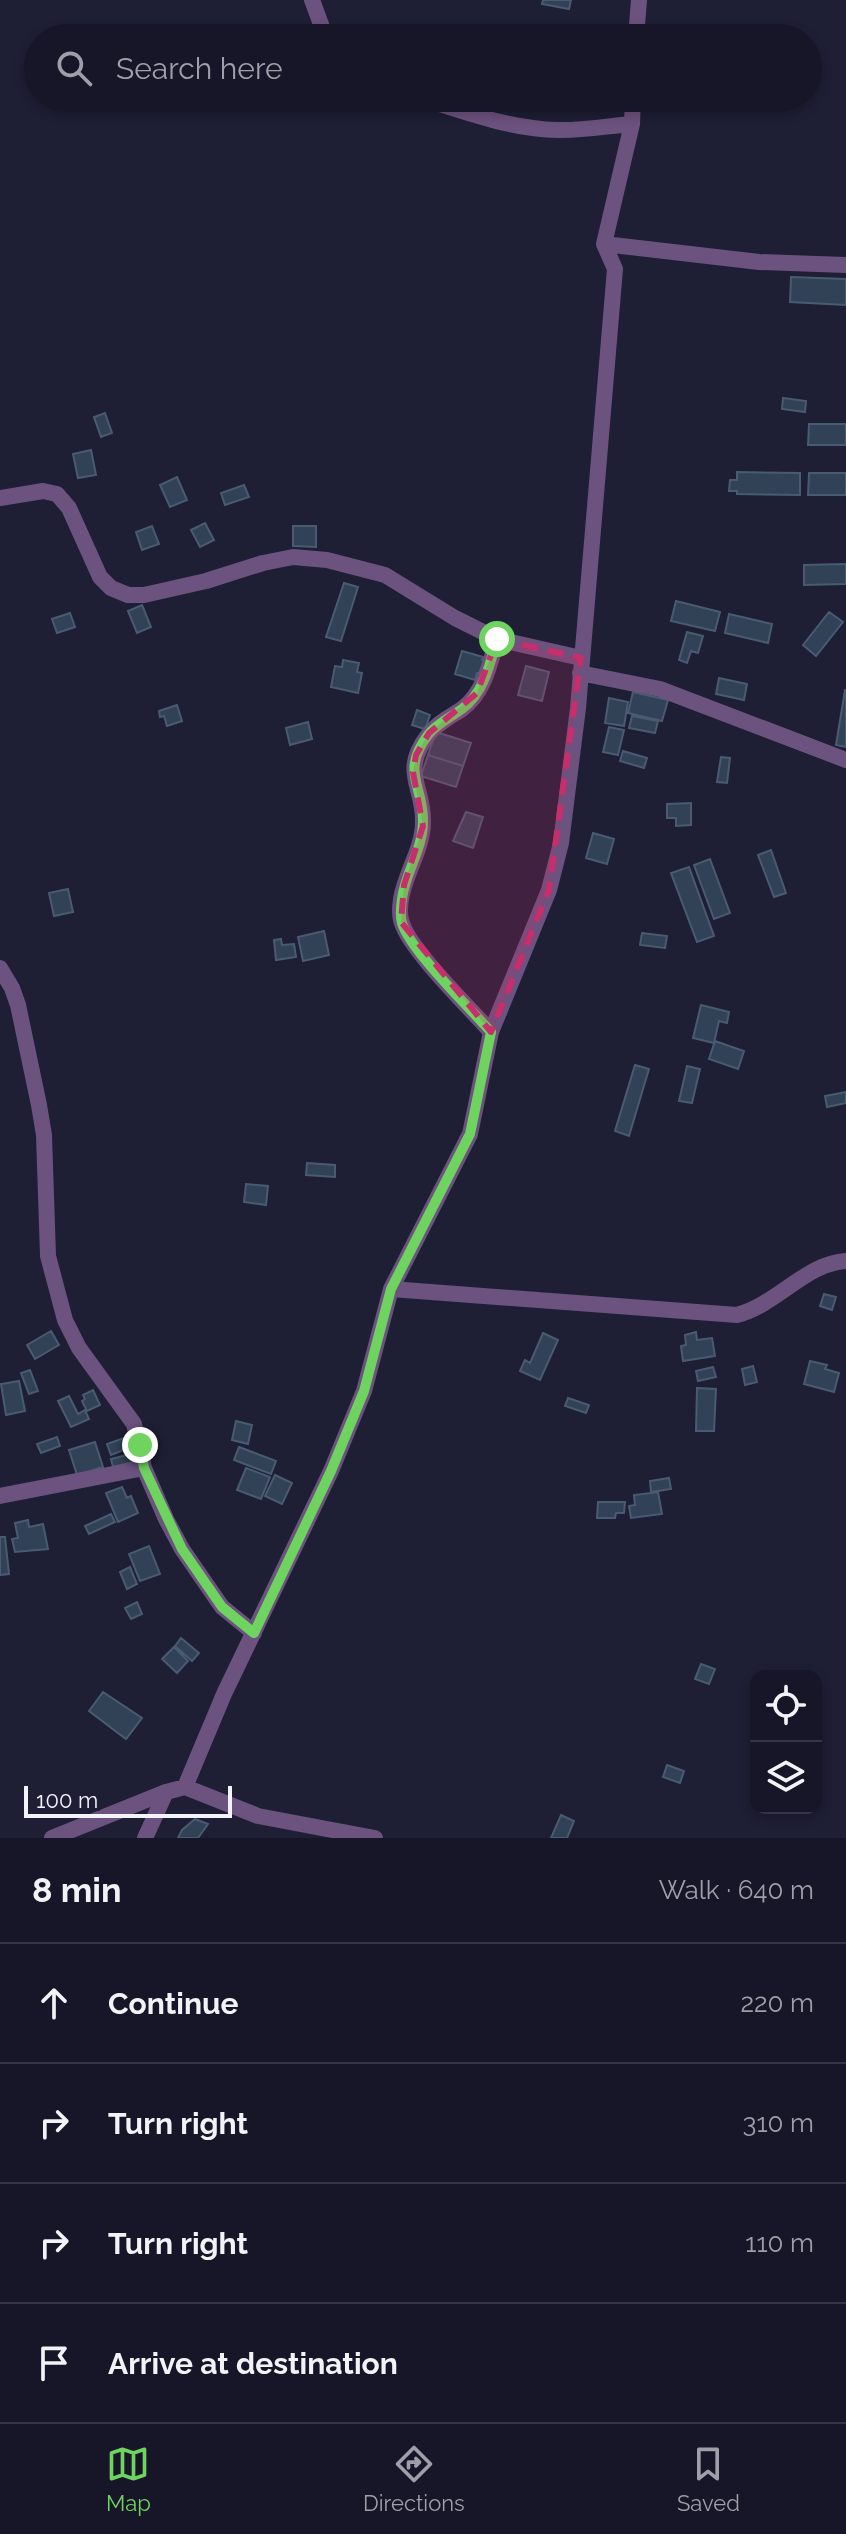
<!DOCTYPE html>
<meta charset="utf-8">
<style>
body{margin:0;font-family:Raleway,sans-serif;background:#232334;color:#f1f3f6}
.controls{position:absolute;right:24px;bottom:24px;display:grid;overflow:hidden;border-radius:16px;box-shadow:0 4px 12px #0003}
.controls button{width:72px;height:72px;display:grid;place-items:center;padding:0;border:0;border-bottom:2px solid #353545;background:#161628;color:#f1f3f6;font:40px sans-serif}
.scale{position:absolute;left:24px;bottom:20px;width:208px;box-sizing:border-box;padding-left:8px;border:4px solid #f2f3fc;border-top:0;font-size:22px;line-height:28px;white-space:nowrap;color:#f2f3fc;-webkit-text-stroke:6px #1e1e35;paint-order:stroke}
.stop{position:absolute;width:24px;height:24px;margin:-18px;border:6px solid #6fd360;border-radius:50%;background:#fff}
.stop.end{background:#6fd360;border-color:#fff;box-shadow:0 2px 8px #0008}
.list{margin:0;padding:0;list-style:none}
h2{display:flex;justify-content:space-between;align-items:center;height:104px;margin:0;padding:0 32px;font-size:34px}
h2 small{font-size:26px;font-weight:400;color:#9e9fa8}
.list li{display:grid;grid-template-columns:52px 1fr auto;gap:24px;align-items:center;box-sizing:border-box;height:120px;padding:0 32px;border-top:2px solid #353545}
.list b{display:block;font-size:30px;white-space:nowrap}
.list em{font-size:26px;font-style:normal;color:#9e9fa8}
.icon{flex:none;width:44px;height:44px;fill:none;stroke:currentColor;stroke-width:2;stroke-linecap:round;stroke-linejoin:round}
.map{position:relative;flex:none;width:846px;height:1838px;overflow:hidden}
.search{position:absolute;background:#161628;box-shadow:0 4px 12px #0003;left:24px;right:24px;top:24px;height:88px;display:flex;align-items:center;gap:20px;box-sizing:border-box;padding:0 28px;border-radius:44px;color:#9e9fa8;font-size:30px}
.sheet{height:584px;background:#161628}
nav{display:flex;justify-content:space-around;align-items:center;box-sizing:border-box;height:112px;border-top:2px solid #353545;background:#161628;font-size:22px;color:#9e9fa8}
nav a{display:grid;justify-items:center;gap:4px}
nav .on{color:#6fd360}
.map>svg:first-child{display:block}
.building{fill:#314257;stroke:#495b71;stroke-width:2}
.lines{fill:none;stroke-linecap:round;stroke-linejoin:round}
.minor{stroke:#6c527e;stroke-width:16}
.route{stroke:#6fd360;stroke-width:10}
.marked{fill:#c72e6b;fill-opacity:0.2;stroke:#c72e6b;stroke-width:6;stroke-dasharray:16 10;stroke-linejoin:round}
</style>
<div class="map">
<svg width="846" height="1838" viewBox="0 0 846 1838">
<rect width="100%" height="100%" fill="#1e1e35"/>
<path class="building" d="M543,0h28l-2,9 -27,-5z
M513,98h43l-3,10z
M791,277l55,2v26l-56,-3z
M783,398l23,3 -1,11 -23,-3z
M105,413l7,20 -11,4 -7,-20z
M809,424h37v21h-38z
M91,450l5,25 -18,3 -5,-24z
M737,472l63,1v22l-63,-1v-3h-8l1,-11h7z
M809,473h37v22h-38z
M177,477l10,23 -17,7 -10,-22z
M244,485l5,12 -24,8 -4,-12z
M205,523l9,17 -14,7 -9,-17z
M152,526l7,18 -17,6 -6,-18z
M293,526h23v21l-23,-1z
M846,564v20l-42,1v-20z
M344,583l14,4 -17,54 -15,-4z
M676,601l44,11 -5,19 -44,-10z
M142,605l9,22 -14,6 -9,-22z
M829,612l14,10 -27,34 -13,-11z
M70,613l5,14 -18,6 -5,-14z
M729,614l43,10 -4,19 -43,-10z
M687,632l16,4 -5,17 -7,-2 -4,12 -8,-3z
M462,651l21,6 -1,3 3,1 -4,13 -4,-1 -2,7 -20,-6z
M343,660l16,3 -2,9 5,1 -4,20 -27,-6 4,-21 7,1z
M526,666l23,6 -7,29 -24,-6z
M719,678l28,6 -3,16 -28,-6z
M845,690h1v57l-10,-2z
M633,692l35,8 -6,21 -34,-8z
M609,698l19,4 -4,24 -19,-3z
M177,705l5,16 -15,5 -3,-10 -4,1 -1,-6z
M417,710l13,5 -5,14 -13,-4z
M632,716l26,5 -3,12 -26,-5z
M308,722l4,17 -22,6 -4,-17z
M609,727l15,3 -6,25 -15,-3z
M436,732l35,11 -8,23 -35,-11z
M623,751l24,7 -3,10 -24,-7z
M428,755l35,11 -7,21 -35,-11z
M721,757l9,1 -3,25 -10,-1z
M691,803v22l-15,1v-8h-9v-14z
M466,812l17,5 -10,31 -20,-7z
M593,833l21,6 -7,25 -21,-6z
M771,850l15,43 -12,4 -16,-42z
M710,859l20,54 -16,6 -20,-54z
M689,867l25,69 -17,6 -26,-69z
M68,889l5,23 -19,4 -5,-23z
M324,931l5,24 -26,6 -5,-24z
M642,933l25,3 -2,12 -25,-3z
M281,939l1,6 12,-1 2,13 -20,3 -2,-20z
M701,1005l28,7 -2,11 -8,-2 -5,22 -21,-5z
M715,1041l29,10 -6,18 -29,-10z
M635,1065l14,4 -20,67 -14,-5z
M687,1066l13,3 -8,34 -13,-2z
M846,1092v11l-19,4 -2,-11z
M307,1163l28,2v12l-29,-2z
M246,1184l22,2 -2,19 -22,-3z
M824,1294l12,3 -4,13 -12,-4z
M51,1331l8,14 -24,14 -8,-14z
M696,1332l1,8 15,-2 3,18 -32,5 -2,-15 5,-1 -1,-10z
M543,1333l15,7 -18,40 -20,-9 5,-11 5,3z
M810,1361l17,4 -2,4 14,4 -5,19 -30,-8z
M753,1366l4,16 -12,3 -3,-16z
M713,1367l3,10 -18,4 -2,-10z
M30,1370l8,21 -9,3 -8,-21z
M19,1381l6,30 -19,4 -5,-31z
M697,1388l19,1 -2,42h-18z
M93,1390l7,15 -13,6 -5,-10 3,-2 -2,-4z
M69,1396l9,18 7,-4 4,9 -18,8 -13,-26z
M568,1398l21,7 -3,8 -21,-7z
M236,1421l16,4 -4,19 -16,-4z
M57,1437l3,9 -19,7 -4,-9z
M124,1438l5,10 -18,7 -4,-11z
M95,1442l8,25 -26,8 -8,-25z
M239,1447l37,14 -5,13 -37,-14z
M131,1454l2,8 -20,5 -2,-8z
M246,1468l24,9 -9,22 -24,-9z
M275,1475l17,8 -10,21 -17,-8z
M669,1478l2,11 -20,3 -1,-11z
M122,1487l5,11 4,-2 7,17 -20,9 -12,-29z
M658,1492l4,22 -31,4 -2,-12 6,-1 -1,-10z
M598,1502h27l-1,11h-8l-1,5h-18z
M111,1514l4,8 -26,12 -4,-8z
M28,1520l1,7 14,-3 5,25 -33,3 -3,-13 6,-1 -3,-15z
M0,1537h5l4,37 -9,1z
M149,1546l11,28 -20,7 -11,-27z
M130,1567l7,17 -10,5 -7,-17z
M137,1602l5,12 -11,5 -6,-11z
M181,1638l18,15 -7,8 -17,-15z
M174,1647l14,14 -11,12 -15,-14z
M701,1664l14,5 -6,15 -14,-5z
M103,1692l39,26 -16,21 -37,-28z
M667,1765l17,6 -4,12 -17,-6z
M561,1815l13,6 -7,17h-16z
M195,1819l13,5 -10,14h-20l4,-8z"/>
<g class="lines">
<path class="minor" d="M312,0l14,38
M636,38l3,-38
M421,98c44,14 90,31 136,32 24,1 50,-4 75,-6
M604,244l155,18 87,3
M0,498l43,-7 14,3 12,14 31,69 11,11 17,7h16l62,-14 57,-18 30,-6 34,3 58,15 70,43 42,21 84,19
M580,673l80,16 186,71
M0,968l12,20 6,17 21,100 5,30 4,121 17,64 14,28 55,76 10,44 22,51 16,30 40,58 32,26
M491,1032c-21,-24 -81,-82 -89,-109 -3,-7 -2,-17 -1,-24 4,-26 22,-50 22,-77 1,-36 -23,-50 5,-87 8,-11 22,-18 34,-26 22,-16 28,-45 35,-70
M391,1289l346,26c41,-11 69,-52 109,-54
M0,1496l144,-28
M185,1787l73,29 117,22
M52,1838l114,-46
M145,1838l21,-46 19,-5 39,-93 107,-223 33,-80 27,-102 79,-155 21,-102 58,-142 12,-47 17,-135 37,-439 -11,-25 28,-120 1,-26"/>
</g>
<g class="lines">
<path class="route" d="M140,1445l4,23 38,81 40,58 32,26 77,-162 33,-80 27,-102 79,-155 21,-102c-21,-24 -81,-82 -89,-109 -2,-7 -1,-17 0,-24 3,-26 21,-50 21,-77 1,-36 -23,-50 5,-87 8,-11 23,-18 34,-26 22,-16 28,-45 35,-70"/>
</g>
<path class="marked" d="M497,639l84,19 -32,232 -58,142 -90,-110 3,-37 19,-59 -10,-54 3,-17 13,-22 48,-40z"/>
</svg>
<div class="controls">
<button><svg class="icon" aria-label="locate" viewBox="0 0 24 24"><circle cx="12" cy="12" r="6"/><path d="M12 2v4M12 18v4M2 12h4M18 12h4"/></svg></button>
<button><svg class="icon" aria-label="layers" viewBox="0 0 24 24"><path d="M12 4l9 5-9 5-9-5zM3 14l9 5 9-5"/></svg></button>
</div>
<div class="scale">100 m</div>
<div class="stop" style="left:497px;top:639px"></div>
<div class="stop end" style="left:140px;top:1445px"></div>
<div class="search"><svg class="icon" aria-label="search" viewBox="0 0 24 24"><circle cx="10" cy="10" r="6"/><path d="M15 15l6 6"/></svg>Search here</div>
</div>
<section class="sheet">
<h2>8 min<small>Walk · 640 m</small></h2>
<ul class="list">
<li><svg class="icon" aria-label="ahead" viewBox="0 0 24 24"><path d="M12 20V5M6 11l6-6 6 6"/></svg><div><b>Continue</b></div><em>220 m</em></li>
<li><svg class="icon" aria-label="right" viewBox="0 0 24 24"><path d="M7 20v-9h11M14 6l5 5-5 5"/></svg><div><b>Turn right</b></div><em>310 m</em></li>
<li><svg class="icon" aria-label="right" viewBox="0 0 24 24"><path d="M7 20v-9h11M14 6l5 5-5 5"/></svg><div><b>Turn right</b></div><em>110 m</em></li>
<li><svg class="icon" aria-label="arrive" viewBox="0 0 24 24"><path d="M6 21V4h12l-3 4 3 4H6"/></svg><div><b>Arrive at destination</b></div></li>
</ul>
</section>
<nav>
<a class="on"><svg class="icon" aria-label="map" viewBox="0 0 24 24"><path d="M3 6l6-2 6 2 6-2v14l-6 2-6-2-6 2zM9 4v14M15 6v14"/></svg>Map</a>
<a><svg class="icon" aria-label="directions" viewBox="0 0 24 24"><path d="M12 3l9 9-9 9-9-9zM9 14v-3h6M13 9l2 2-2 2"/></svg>Directions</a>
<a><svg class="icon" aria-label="saved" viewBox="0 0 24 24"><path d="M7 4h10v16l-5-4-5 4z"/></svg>Saved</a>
</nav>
